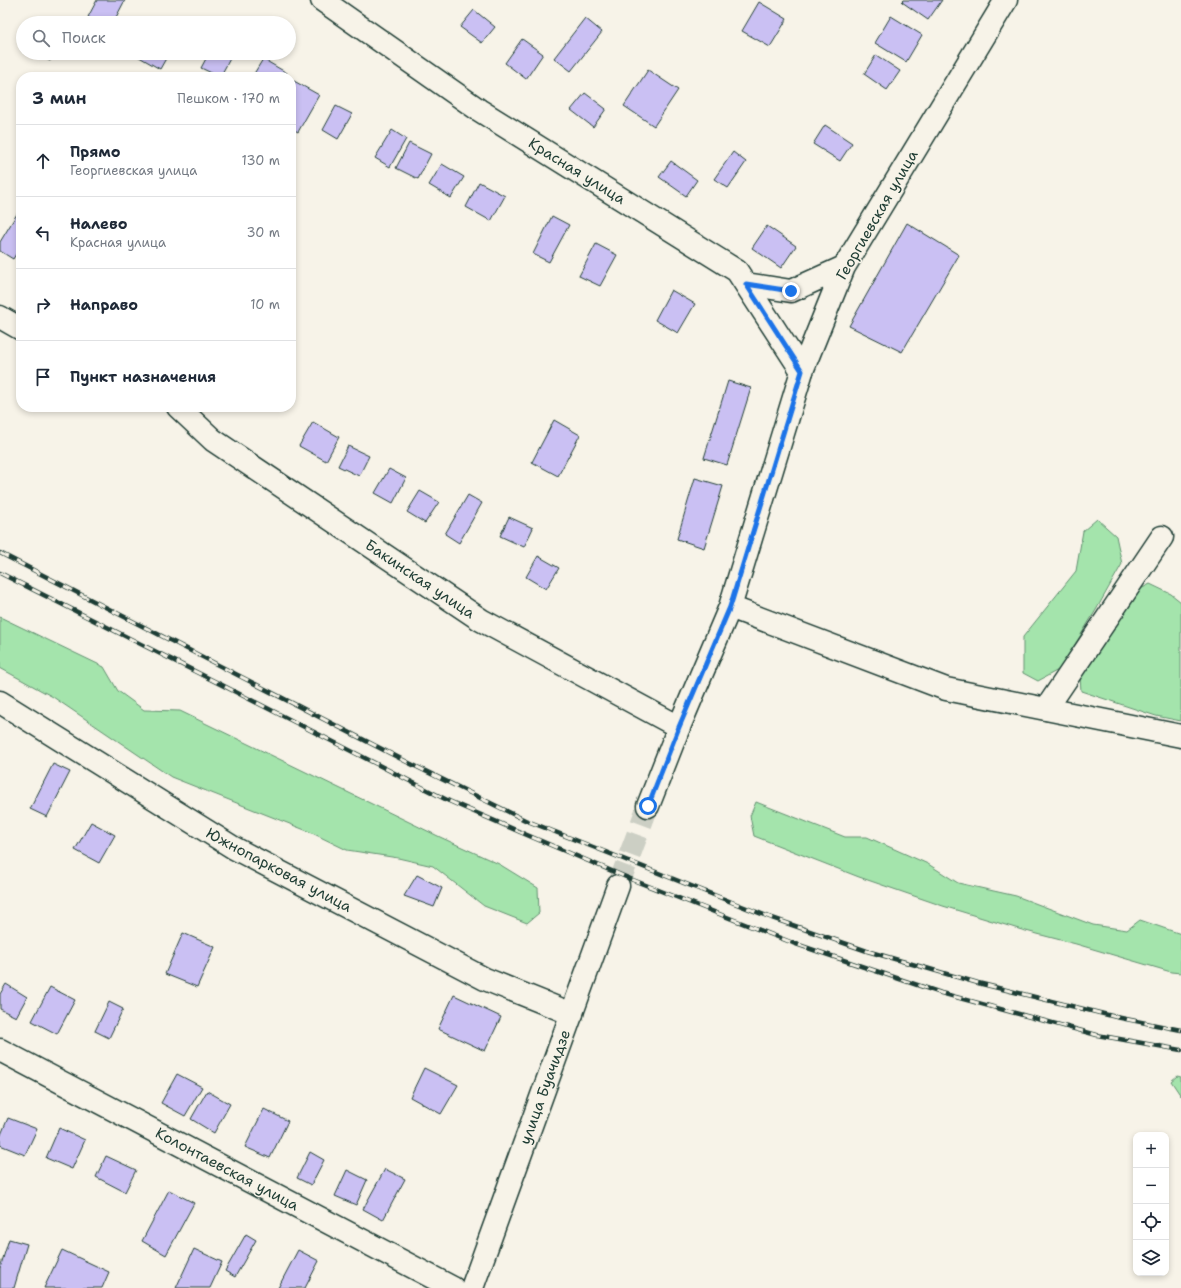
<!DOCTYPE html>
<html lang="ru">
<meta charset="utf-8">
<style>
body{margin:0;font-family:"Shantell Sans",sans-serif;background:#f6f6f7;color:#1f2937}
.controls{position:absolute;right:12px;bottom:12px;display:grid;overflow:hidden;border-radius:8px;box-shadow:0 2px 6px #0003}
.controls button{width:36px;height:36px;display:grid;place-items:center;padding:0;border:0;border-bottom:1px solid #e0e1e3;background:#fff;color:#1f2937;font:20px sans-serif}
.stop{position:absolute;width:12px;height:12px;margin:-9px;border:3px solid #1a73e8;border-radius:50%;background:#fff}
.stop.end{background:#1a73e8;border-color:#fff;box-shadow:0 1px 4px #0008}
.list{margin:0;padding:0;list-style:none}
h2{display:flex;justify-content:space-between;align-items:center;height:52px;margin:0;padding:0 16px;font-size:17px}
h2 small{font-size:13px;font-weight:400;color:#747a83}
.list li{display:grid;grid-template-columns:26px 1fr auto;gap:12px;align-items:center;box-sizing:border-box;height:72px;padding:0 16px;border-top:1px solid #e0e1e3}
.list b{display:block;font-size:15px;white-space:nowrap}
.list p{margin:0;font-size:13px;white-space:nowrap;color:#747a83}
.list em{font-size:13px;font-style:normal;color:#747a83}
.icon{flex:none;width:22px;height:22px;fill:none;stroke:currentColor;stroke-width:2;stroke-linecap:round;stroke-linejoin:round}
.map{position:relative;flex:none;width:1181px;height:1288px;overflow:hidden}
.search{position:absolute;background:#fff;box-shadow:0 2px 6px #0003;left:16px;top:16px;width:280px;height:44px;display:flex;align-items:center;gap:10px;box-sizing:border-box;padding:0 14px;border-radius:22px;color:#747a83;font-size:15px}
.panel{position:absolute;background:#fff;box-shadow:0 2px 6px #0003;left:16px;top:72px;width:280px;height:340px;border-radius:16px}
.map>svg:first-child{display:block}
.green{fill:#a4e4ac;stroke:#629070}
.building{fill:#cac0f3;stroke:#1f3d34}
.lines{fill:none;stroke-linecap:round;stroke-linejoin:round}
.tertiary-tunnel{stroke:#cccfc4;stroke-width:22;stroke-dasharray:22 11;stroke-linecap:butt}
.minor-casing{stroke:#1f3d34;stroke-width:25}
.tertiary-casing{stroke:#1f3d34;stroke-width:25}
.minor{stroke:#f7f3e8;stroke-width:22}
.tertiary{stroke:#f7f3e8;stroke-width:22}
.rail-casing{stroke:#1f3d34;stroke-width:4.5}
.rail{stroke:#f7f3e8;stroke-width:3;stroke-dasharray:9;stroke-linecap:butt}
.route{stroke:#1a73e8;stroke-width:5}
.labels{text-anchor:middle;stroke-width:3;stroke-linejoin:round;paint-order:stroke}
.street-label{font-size:15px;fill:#1f3d34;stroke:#f7f3e8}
</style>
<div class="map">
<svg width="1181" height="1288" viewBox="0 0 1181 1288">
<rect width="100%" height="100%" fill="#f7f3e8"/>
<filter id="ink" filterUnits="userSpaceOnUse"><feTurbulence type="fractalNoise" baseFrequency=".025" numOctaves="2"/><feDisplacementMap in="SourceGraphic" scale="8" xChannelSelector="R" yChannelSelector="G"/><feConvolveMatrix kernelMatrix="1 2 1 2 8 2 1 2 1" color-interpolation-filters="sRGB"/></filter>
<g filter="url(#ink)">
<path class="green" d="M1097,519l19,17 6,28 -26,46 -36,59 -22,12 -15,-8v-36l53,-66 7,-40z
M1150,584l21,10 10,8v119l-25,-5 -75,-25 -1,-14 53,-84z
M0,617l104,50 14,24 26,19 36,1 260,126 59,27 39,24 1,25 -12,10 -43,-17 -51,-40 -35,-8 -51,-8 -37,-18 -139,-55 -118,-80 -53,-29z
M756,802l89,35h22l61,27 30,19 58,13 77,29 34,5 13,-10 41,14v39l-10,-1 -95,-28 -54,-14 -79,-24 -84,-29 -105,-41 -4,-20z
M1177,1076l4,1v19l-10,-15z"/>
<path class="building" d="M97,0h28l-12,23h-14l-11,-6z
M904,0h38l-14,20 -26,-18z
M759,2l28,17 -17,28 -28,-16z
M474,10l21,17 -13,16 -22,-16z
M891,16l31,19 -16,27 -31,-19z
M35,17l12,6h-15z
M156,17l11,6h-15z
M585,18l17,14 -31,39 -17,-13z
M522,39l21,15 -17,25 -21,-16z
M35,53h20l-5,8z
M135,53h34l-9,16 -26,-15z
M209,53h20l3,2 -12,22 -19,-9z
M876,55l24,16 -13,19 -23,-16z
M263,59l24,14 -2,4h-33z
M648,70l30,20 -24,36 -30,-20z
M294,81l25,14 -21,37 -7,-4v-42z
M585,93l21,16 -13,18 -22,-17z
M336,106l16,8 -14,25 -15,-9z
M825,125l27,18 -12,18 -27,-17z
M392,130l14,9 -16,28 -15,-9z
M409,143l22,11 -13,25 -22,-11z
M733,152l13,10 -18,26 -14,-9z
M671,161l26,19 -11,16 -27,-19z
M442,164l22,13 -13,21 -22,-13z
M479,182l26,14 -14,25 -25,-14z
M20,209l1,37 -8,13 -13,-8v-9z
M552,216l17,9 -20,37 -16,-8z
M907,223l52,32 -57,97 -53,-26z
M767,226l29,20 -15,22 -29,-20z
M596,244l21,11 -17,31 -21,-10z
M671,290l24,14 -17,29 -23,-13z
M728,381l23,7 -24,77 -23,-7z
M554,420l26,15 -22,41 -26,-14z
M313,422l26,15 -13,24 -27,-15z
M348,446l21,10 -10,20 -21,-10z
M389,469l17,9 -13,25 -18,-10z
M695,478l28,8 -19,62 -27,-9z
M420,491l19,11 -14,21 -18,-11z
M468,495l14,8 -23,40 -14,-9z
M509,517l24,11 -9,19 -24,-11z
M538,556l21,12 -13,21 -20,-12z
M53,764l17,8 -23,45 -17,-8z
M91,822l24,13 -16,28 -24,-13z
M417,875l25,13 -8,19 -30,-11z
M183,933l32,14 -18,40 -32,-13z
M6,984l21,13 -11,20 -16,-8v-15z
M50,987l25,13 -18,34 -25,-13z
M454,995l47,22 -16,34 -47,-22z
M109,1002l14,7 -14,29 -14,-7z
M424,1068l34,17 -17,29 -31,-17z
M177,1074l25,13 -17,29 -24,-13z
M207,1091l23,13 -16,29 -23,-14z
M264,1109l24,12 -18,37 -25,-11z
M8,1118l29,11 -12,26 -25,-10v-8z
M59,1128l26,12 -13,29 -26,-11z
M310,1152l14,8 -13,25 -14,-7z
M106,1156l30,14 -11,22 -29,-15z
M385,1169l20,10 -22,41 -20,-11z
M347,1170l20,10 -11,25 -21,-9z
M169,1190l25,13 -28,52 -24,-14z
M246,1234l10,6 -21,37 -10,-6z
M9,1239l18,5 -13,44h-14v-20z
M194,1249l28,13 -12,26h-34z
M62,1250l47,22 -7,16h-58z
M298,1250l21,11 -14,27h-27z"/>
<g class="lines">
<path class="tertiary-tunnel" d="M618,886l30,-80"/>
<g class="minor-casing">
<path id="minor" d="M746,284l45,7 53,-24
M0,317l21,12
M802,371l42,-104 162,-267
M178,407l35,33 268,180 198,107
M0,702l234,146 251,131 87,35
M1046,709l116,-172
M0,1050l453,238"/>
</g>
<g class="tertiary-casing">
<path id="tertiary" d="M322,0l157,110 258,161 65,100 -72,236 -51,120 -31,79
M730,607l216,82 235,47
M472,1288l146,-402"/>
</g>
<use href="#minor" class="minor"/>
<use href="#tertiary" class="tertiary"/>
<g class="rail-casing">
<path id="rail" d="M0,553l409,210 116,57 247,98 95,33 111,32 138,34 65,13
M0,573l222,112 227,116 78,34 106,45 160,63 148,50 156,42 84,15"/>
</g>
<use href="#rail" class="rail"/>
</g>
</g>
<g class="lines" filter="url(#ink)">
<path class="route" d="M648,806l31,-79 51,-120 72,-236 -56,-87 45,7"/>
</g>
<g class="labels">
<g class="street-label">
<text transform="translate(577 171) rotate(32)" y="5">Красная улица</text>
<text transform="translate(877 215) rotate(-60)" y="5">Георгиевская улица</text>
<text transform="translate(420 579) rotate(34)" y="5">Бакинская улица</text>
<text transform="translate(279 870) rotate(28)" y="5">Южнопарковая улица</text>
<text transform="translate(545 1087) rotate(-70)" y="5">улица Буачидзе</text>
<text transform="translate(227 1169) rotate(28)" y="5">Колонтаевская улица</text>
</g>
</g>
</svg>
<div class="controls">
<button>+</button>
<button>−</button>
<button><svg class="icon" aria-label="locate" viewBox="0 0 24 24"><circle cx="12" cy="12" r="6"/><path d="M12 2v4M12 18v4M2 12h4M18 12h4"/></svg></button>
<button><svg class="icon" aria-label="layers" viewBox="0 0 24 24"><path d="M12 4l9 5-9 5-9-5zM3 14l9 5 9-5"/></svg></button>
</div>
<div class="stop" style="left:648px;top:806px"></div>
<div class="stop end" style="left:791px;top:291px"></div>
<div class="search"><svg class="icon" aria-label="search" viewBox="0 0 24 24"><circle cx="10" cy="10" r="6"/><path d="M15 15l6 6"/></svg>Поиск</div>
<section class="panel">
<h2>3 мин<small>Пешком · 170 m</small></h2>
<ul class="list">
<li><svg class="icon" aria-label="ahead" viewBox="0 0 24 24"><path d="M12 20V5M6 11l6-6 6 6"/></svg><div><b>Прямо</b><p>Георгиевская улица</p></div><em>130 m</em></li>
<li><svg class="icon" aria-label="left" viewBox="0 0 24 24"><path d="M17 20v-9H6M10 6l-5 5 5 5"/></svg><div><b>Налево</b><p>Красная улица</p></div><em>30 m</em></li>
<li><svg class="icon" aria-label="right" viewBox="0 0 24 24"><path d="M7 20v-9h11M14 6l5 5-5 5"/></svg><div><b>Направо</b></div><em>10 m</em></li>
<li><svg class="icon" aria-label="arrive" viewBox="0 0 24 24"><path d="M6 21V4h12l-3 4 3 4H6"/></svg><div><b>Пункт назначения</b></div></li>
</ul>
</section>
</div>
